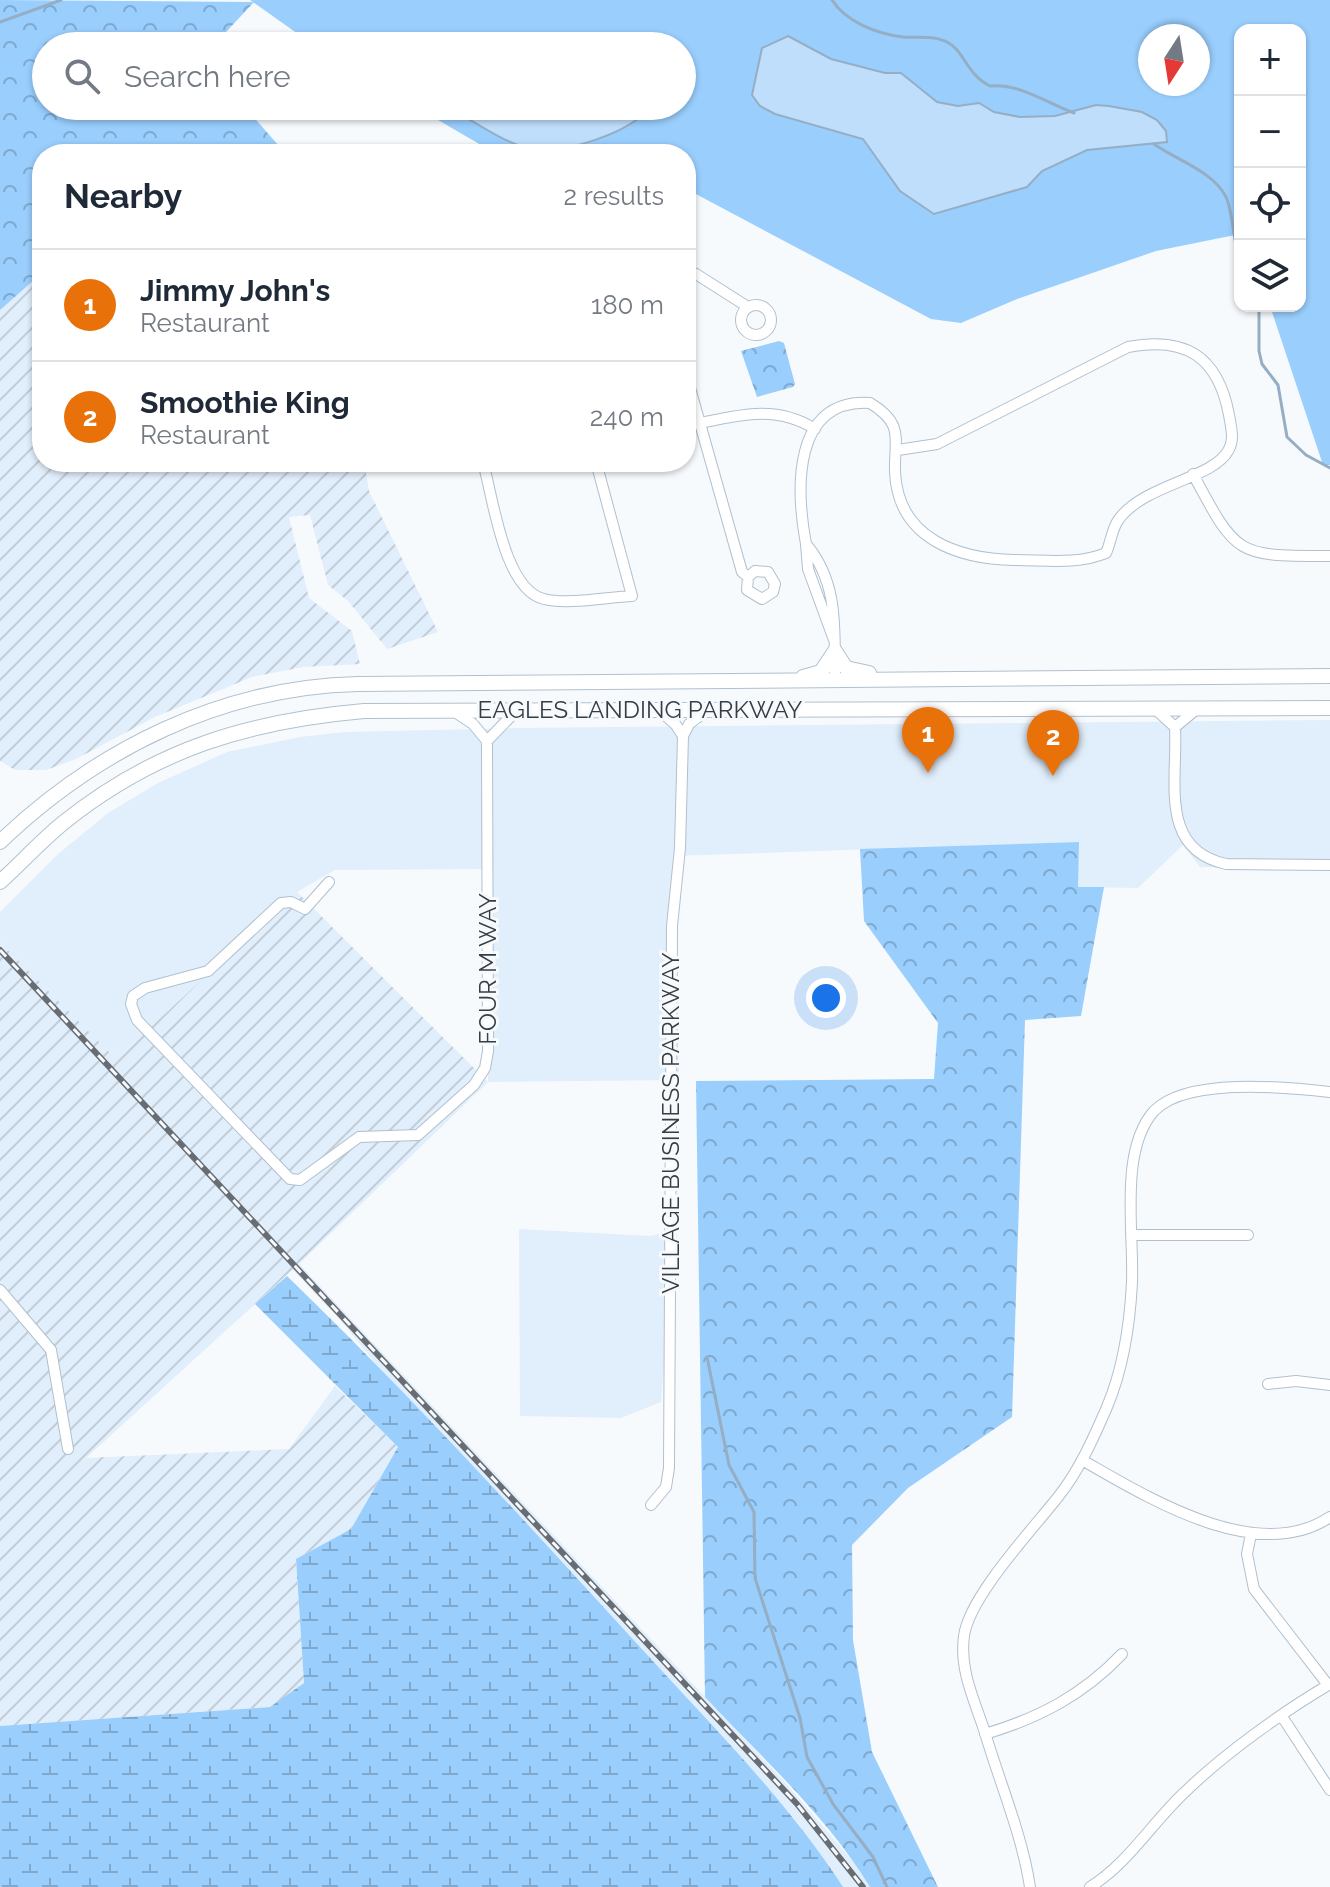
<!DOCTYPE html>
<meta charset="utf-8">
<style>
body{margin:0;font-family:Raleway,sans-serif;background:#f2f2f3;color:#1f2937}
.controls{position:absolute;right:24px;top:24px;display:grid;overflow:hidden;border-radius:16px;box-shadow:0 2px 6px #0004}
.controls button{width:72px;height:72px;display:grid;place-items:center;padding:0;border:0;border-bottom:2px solid #e0e1e3;background:#fff;color:#1f2937;font:40px sans-serif}
.compass{position:absolute;left:1138px;top:24px;width:72px;height:72px;border-radius:50%;background:#fff;box-shadow:0 2px 6px #0004;rotate:192deg}
.you{position:absolute;left:826px;top:998px;width:28px;height:28px;margin:-20px;border:6px solid #fff;border-radius:50%;background:#1a73e8;box-shadow:0 0 0 12px #1a73e833}
.badge{display:grid;place-items:center;width:52px;height:52px;border-radius:50%;background:#962f10;color:#fff;font-size:26px;font-weight:700}
.pin{position:absolute;translate:-50% -66px;filter:drop-shadow(0 2px 4px #0008)}
.pin::after{content:'';position:absolute;top:42px;width:28px;height:24px;background:inherit;clip-path:polygon(0 0,100% 0,50% 100%)}
.list{margin:0;padding:0;list-style:none}
h2{display:flex;justify-content:space-between;align-items:center;height:104px;margin:0;padding:0 32px;font-size:34px}
h2 small{font-size:26px;font-weight:400;color:#747a83}
.list li{display:grid;grid-template-columns:52px 1fr auto;gap:24px;align-items:center;box-sizing:border-box;height:112px;padding:0 32px;border-top:2px solid #e0e1e3}
.list b{display:block;font-size:30px;white-space:nowrap}
.list p{margin:0;font-size:26px;white-space:nowrap;color:#747a83}
.list em{font-size:26px;font-style:normal;color:#747a83}
.icon{flex:none;width:44px;height:44px;fill:none;stroke:currentColor;stroke-width:2;stroke-linecap:round;stroke-linejoin:round}
.map{position:relative;flex:none;width:1330px;height:1887px;overflow:hidden}
.search{position:absolute;background:#fff;box-shadow:0 2px 6px #0004;left:32px;top:32px;width:664px;height:88px;display:flex;align-items:center;gap:20px;box-sizing:border-box;padding:0 28px;border-radius:44px;color:#747a83;font-size:30px}
.panel{position:absolute;background:#fff;box-shadow:0 2px 6px #0004;left:32px;top:144px;width:664px;height:328px;border-radius:32px}
.map>svg:first-child{display:block}
.built{fill:#e1eefb}
.industrial{fill:url(#industrial-furrows)}
.grass{fill:#99cefd;fill-rule:evenodd}
.forest{fill:url(#forest-crowns)}
.wetland{fill:url(#wetland-marsh)}
.water{fill:#bfdefb;stroke:#96aec4;stroke-width:2}
.lines{fill:none;stroke-linecap:round;stroke-linejoin:round}
.stream{stroke:#96aec4;stroke-width:3}
.street-casing{stroke:#b0c0ce;stroke-width:12}
.secondary-casing{stroke:#b0c0ce;stroke-width:16}
.street{stroke:#fff;stroke-width:10}
.secondary{stroke:#fff;stroke-width:14}
.rail-casing{stroke:#676d73;stroke-width:6}
.rail{stroke:#f7fafd;stroke-width:3;stroke-dasharray:9;stroke-linecap:butt}
.labels{text-anchor:middle;stroke-width:6;stroke-linejoin:round;paint-order:stroke}
.street-label{font-size:24px;fill:#363d43;stroke:#f7fafd}
</style>
<div class="map">
<svg width="1330" height="1887" viewBox="0 0 1330 1887">
<defs>
<pattern id="industrial-furrows" width="10" height="10" patternUnits="userSpaceOnUse" patternTransform="scale(2)"><rect width="10" height="10" fill="#e1eefb"/><path d="M-1 1l2-2M0 10L10 0M9 11l2-2" fill="none" stroke="#c2cdd8"/></pattern>
<pattern id="forest-crowns" width="20" height="18" patternUnits="userSpaceOnUse" patternTransform="scale(2)"><rect width="20" height="18" fill="#99cefd"/><path d="M2 6a3 3 0 1 1 6 0M12 15a3 3 0 1 1 6 0" fill="none" stroke="#7ea8ce"/></pattern>
<pattern id="wetland-marsh" width="20" height="14" patternUnits="userSpaceOnUse" patternTransform="scale(2)"><rect width="20" height="14" fill="#99cefd"/><path d="M1 5h8M5 5V1M11 12h8M15 12V8" fill="none" stroke="#7ea8ce"/></pattern>
</defs>
<rect width="100%" height="100%" fill="#f7fafd"/>
<path class="built" d="M1330,720v147h-130l-17,-22 -45,43 -60,-1v-45l-403,14 4,224 -191,2 1,-213 -154,1 -38,22 -181,167 -116,-117v-30l57,-57 51,-42 50,-30 69,-31 73,-15 45,-5 172,-4z
M62,1011l722,770 73,85 13,21h-27l-46,-65 -102,-115 -319,-343 -35,-43 -285,-303z
M519,1229l131,7 25,-6 -14,172 -40,16 -101,-2z"/>
<path class="industrial" d="M42,273v189h322l5,29 69,141 -51,17 -39,-48 -20,-16 -18,-70 -21,2 20,81 43,33 8,33 -57,3 -51,10 -97,40 -79,42 -30,11h-31l-15,-9v-451z
M297,892l191,190 -188,181 -214,195 203,-9 46,-63 63,61 -47,82 -55,30 8,124 -33,24 -271,19v-784l116,117z"/>
<path class="grass" d="M250,0h1080v465h-7l-53,-159h30v-276h-60v204l-84,17 -139,48 -56,24 -30,-4 -237,-126 -8,-7v-32l-193,-2 -79,-46h268v-60h-367zM1150,36h48v48h-48z"/>
<path class="forest" d="M0,0l254,2 -41,44h-167v60h198l42,48h-244v119l-42,37z
M779,341l5,2 11,41 -2,3 -36,10 -16,-46z
M1079,842l-1,45h26l-23,129 -56,4 -13,397 -104,71 -56,57 1,95 19,112 66,135h-68c-43,-71 -109,-130 -165,-190l-9,-616 238,-2 4,-56 -74,-102 -4,-72z"/>
<path class="wetland" d="M287,1276c122,118 237,244 352,370 70,77 147,153 204,241h-843v-161l270,-19 34,-24 -8,-124 55,-30 47,-82 -143,-143z"/>
<path class="water" d="M788,36l43,23 54,14h16l36,29 21,4 21,-3 15,9 26,5 35,-1 41,-11 13,1 33,6 15,8 9,11 1,11 -80,8 -45,21 -15,16 -93,27 -34,-23 -37,-52 -88,-25 -15,-8 -8,-11 10,-47z
M447,106h89l25,13 33,-13h56c-14,26 -92,50 -120,43 -28,-7 -58,-29 -83,-43z"/>
<g class="lines">
<path class="stream" d="M832,0c14,22 45,34 71,37 14,1 31,-2 44,5 17,8 19,32 43,44 30,-3 56,17 84,27
M0,22l61,-22
M1154,144c22,16 59,27 72,53 7,15 7,43 14,63
M1259,306v45l3,13 16,21 9,52 19,18 24,13
M707,1357l22,108 25,47 1,66 45,140 7,39 26,47 40,53 14,30"/>
<g class="street-casing">
<path id="street" d="M686,272l10,2 52,33
M741 320a15 15 0 1 1 30 0a15 15 0 1 1-30 0Z
M686,374l56,198 6,5 -1,13 15,9 11,-7 2,-8 -7,-12 -13,-1 -7,6
M686,426c46,-9 87,-24 129,3
M483,462c10,36 21,128 61,137 23,6 64,-2 88,-3l-36,-134
M484,465l17,-3
M1193,474c44,83 44,82 137,82
M806,544c-10,-54 -14,-146 64,-141 35,21 24,36 25,69 3,67 63,87 120,88 30,0 62,5 91,-7 5,-11 6,-25 13,-34 26,-35 93,-40 109,-68 7,-11 3,-24 1,-36 -11,-59 -44,-79 -101,-68l-191,97 -39,6
M834,640l-26,-71 -2,-25c34,40 28,89 29,137
M1153,707l22,20c3,53 -17,122 51,137l104,1
M660,711l16,14 7,11
M1175,727l23,-19
M487,741l30,-31
M329,882l-24,27 -14,-7 -10,1 -73,68 -63,17 -12,8 -2,8 6,16 153,159 10,1 59,-43 59,-2 56,-50 11,-17 3,-17 -1,-310 -14,-17 -18,-12
M1132,1235h116
M0,1290l51,60 17,99
M1268,1384l28,-3 34,4
M1082,1460c65,37 175,106 248,57
M651,1505l15,-18 3,-19 3,-542 8,-78 3,-112 6,-12 17,-13
M1251,1534l-4,20 7,35 74,96
M1283,1718l47,72
M985,1734c54,-16 98,-39 137,-80
M1030,1887c-8,-52 -29,-101 -44,-151 -10,-33 -27,-64 -22,-100 5,-39 68,-106 94,-139 21,-26 36,-60 49,-90 16,-38 23,-84 25,-125 2,-50 -13,-132 22,-171 32,-34 132,-24 176,-19
M1090,1887c39,-24 63,-66 96,-96 38,-37 98,-80 144,-107"/>
</g>
<g class="secondary-casing">
<path id="secondary" d="M835,651l11,17 23,5
M803,677l18,-5 14,-21
M0,842c97,-93 222,-155 358,-158l972,-8
M0,882c21,-19 41,-41 63,-59 92,-74 186,-102 301,-112l966,-3"/>
</g>
<use href="#street" class="street"/>
<use href="#secondary" class="secondary"/>
<g class="rail-casing">
<path id="rail" d="M0,950l797,854 66,83"/>
</g>
<use href="#rail" class="rail"/>
</g>
<g class="labels">
<g class="street-label">
<text x="640" y="718">EAGLES LANDING PARKWAY</text>
<text transform="translate(488 969) rotate(-90)" y="8">FOUR M WAY</text>
<text transform="translate(671 1123) rotate(-90)" y="8">VILLAGE BUSINESS PARKWAY</text>
</g>
</g>
</svg>
<div class="controls">
<button>+</button>
<button>−</button>
<button><svg class="icon" aria-label="locate" viewBox="0 0 24 24"><circle cx="12" cy="12" r="6"/><path d="M12 2v4M12 18v4M2 12h4M18 12h4"/></svg></button>
<button><svg class="icon" aria-label="layers" viewBox="0 0 24 24"><path d="M12 4l9 5-9 5-9-5zM3 14l9 5 9-5"/></svg></button>
</div>
<svg class="compass" viewBox="-18 -18 36 36"><path d="M0-13l5 13h-10z" fill="#e53935"/><path d="M0 13l5-13h-10z" fill="#747a83"/></svg>
<div class="you"></div>
<div class="pin badge" style="left:928px;top:773px;background:#e8710a">1</div>
<div class="pin badge" style="left:1053px;top:776px;background:#e8710a">2</div>
<div class="search"><svg class="icon" aria-label="search" viewBox="0 0 24 24"><circle cx="10" cy="10" r="6"/><path d="M15 15l6 6"/></svg>Search here</div>
<section class="panel">
<h2>Nearby<small>2 results</small></h2>
<ul class="list">
<li><span class="badge" style="background:#e8710a">1</span><div><b>Jimmy John's</b><p>Restaurant</p></div><em>180 m</em></li>
<li><span class="badge" style="background:#e8710a">2</span><div><b>Smoothie King</b><p>Restaurant</p></div><em>240 m</em></li>
</ul>
</section>
</div>
